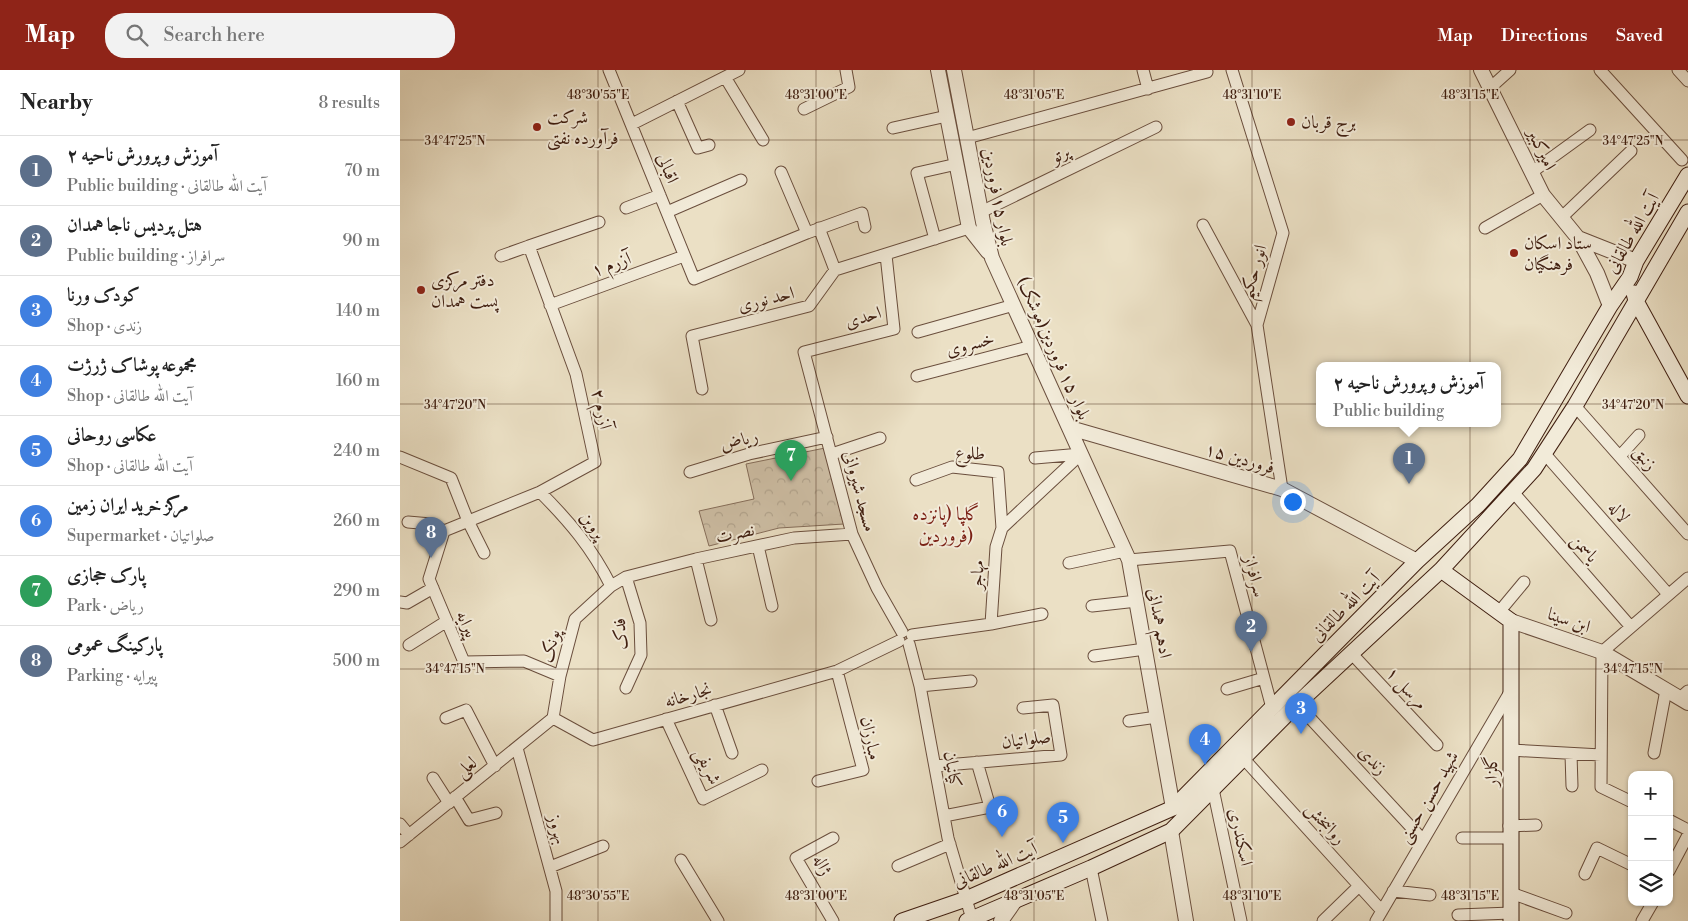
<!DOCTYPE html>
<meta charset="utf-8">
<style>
body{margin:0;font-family:"Libre Bodoni",Amiri,serif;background:#f2f2f2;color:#222}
.controls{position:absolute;right:15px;bottom:15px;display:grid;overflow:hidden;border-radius:10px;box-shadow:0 1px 4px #0004}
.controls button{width:45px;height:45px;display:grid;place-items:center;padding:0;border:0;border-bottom:1px solid #e0e0e0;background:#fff;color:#222;font:25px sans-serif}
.you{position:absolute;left:892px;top:431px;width:18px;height:18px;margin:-12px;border:4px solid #fff;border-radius:50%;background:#1a73e8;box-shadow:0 0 0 8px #1a73e833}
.badge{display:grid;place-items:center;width:32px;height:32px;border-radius:50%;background:#8f2418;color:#fff;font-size:16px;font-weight:700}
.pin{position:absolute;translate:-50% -41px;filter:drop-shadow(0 1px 2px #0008)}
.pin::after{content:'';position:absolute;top:26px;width:18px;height:15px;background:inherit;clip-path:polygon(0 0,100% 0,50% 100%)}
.popup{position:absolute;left:916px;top:292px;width:185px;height:65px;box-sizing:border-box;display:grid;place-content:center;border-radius:10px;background:#fff;filter:drop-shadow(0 1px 4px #0005);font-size:16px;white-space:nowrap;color:#767676}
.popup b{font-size:19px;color:#222}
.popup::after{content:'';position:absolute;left:50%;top:100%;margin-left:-10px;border:10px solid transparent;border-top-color:#fff}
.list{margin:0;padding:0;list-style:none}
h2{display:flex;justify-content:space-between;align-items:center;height:65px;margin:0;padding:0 20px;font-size:21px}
h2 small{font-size:16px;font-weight:400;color:#767676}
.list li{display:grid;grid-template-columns:32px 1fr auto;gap:15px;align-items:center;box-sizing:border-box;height:70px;padding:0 20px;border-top:1px solid #e0e0e0}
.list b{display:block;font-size:19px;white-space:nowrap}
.list p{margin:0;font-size:16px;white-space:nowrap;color:#767676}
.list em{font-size:16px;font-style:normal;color:#767676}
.icon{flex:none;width:28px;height:28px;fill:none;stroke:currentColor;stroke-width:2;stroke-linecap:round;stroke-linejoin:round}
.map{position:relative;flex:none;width:1288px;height:851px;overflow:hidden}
header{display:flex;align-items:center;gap:30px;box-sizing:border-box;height:70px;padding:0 25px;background:#8f2418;color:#fff}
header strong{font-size:24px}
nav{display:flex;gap:28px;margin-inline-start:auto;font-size:18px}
.search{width:350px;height:45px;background:#f2f2f2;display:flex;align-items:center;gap:12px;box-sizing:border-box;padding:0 18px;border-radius:20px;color:#767676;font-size:19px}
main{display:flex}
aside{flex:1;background:#fff}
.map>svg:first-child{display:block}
.park{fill:url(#park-crowns);stroke:#866e5b}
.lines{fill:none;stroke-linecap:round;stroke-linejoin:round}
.minor-casing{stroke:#6a4e3d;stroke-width:13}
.tertiary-casing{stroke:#6a4e3d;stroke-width:16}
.secondary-casing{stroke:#3f1e10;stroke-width:17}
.minor{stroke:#f2ebd9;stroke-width:11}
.tertiary{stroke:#f2ebd9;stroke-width:14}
.secondary{stroke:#f2ebd9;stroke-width:15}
.ticks{fill:none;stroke:#3f1e10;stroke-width:1;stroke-opacity:0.45}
.poi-dot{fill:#8f2418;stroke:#f2ebd9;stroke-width:2}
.labels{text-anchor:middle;stroke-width:4;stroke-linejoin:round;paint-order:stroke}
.poi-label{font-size:18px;fill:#3f1e10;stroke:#f2ebd9;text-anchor:start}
.street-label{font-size:18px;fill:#3f1e10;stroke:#f2ebd9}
.neighbourhood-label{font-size:19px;fill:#7a1f14;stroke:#f2ebd9}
.ticks-label{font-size:12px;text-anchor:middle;fill:#3f1e10;stroke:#f2ebd9;stroke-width:4;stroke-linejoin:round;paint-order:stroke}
</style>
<header>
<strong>Map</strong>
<div class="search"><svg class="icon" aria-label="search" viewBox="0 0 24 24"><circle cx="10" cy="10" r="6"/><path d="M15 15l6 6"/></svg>Search here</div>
<nav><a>Map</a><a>Directions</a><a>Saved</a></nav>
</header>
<main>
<aside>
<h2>Nearby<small>8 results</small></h2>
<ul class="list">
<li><span class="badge" style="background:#5c6f8a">1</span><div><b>آموزش و پرورش ناحیه ۲</b><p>Public building · آیت الله طالقانی</p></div><em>70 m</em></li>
<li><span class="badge" style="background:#5c6f8a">2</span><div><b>هتل پردیس ناجا همدان</b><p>Public building · سرافراز</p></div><em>90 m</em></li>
<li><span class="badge" style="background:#3f7fe0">3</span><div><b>کودک ورنا</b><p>Shop · زندی</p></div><em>140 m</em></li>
<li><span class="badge" style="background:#3f7fe0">4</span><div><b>مجموعه پوشاک ژرژت</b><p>Shop · آیت الله طالقانی</p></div><em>160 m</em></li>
<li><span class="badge" style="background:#3f7fe0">5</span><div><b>عکاسی روحانی</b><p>Shop · آیت الله طالقانی</p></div><em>240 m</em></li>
<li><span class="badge" style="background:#3f7fe0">6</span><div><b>مرکز خرید ایران زمین</b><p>Supermarket · صلواتیان</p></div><em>260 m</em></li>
<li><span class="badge" style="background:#2e9e5b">7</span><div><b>پارک حجازی</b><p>Park · ریاض</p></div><em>290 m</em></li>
<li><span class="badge" style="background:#5c6f8a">8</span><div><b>پارکینگ عمومی</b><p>Parking · پیرایه</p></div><em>500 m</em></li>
</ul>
</aside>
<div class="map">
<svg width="1288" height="851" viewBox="0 0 1288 851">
<defs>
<pattern id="park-crowns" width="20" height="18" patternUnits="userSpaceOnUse" patternTransform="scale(1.25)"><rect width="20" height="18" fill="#cebfa6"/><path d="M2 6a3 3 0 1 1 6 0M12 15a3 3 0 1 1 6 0" fill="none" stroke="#b2a48e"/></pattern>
</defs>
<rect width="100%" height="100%" fill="#ebe0c5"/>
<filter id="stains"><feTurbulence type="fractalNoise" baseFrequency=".004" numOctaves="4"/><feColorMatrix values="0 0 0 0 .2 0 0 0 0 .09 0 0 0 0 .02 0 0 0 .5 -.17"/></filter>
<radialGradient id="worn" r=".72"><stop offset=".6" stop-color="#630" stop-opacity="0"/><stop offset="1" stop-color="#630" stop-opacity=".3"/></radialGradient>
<path class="park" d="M425,378l19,76 -65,4 -70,18 -10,-35 55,-12 -8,-35z"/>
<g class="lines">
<g class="minor-casing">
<path id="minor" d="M209,0l85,209 113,-46 55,-20 3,14
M743,0l5,19
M832,0l51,163 -26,92 25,164
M1200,0l82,90
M1278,0l10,11
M325,7l38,63
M1090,18l20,-18
M277,31l21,47 11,-3
M404,39l45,-22 -3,-17
M232,54l107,-54
M493,58l54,-12
M567,68l240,-66
M381,102l26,61
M1132,102l58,-42
M226,138l34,-13
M267,142l74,-32
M581,142l175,-85
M1162,147l69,-66
M803,155l54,100
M419,158l16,42
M1085,158l58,-33
M535,169l-18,-66 40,-9
M129,176l70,-24
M486,185l8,74 -90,23 48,182 25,54 25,44
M101,186l28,-10 47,128 19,88 -55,30 -96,39 -15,48 35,83 60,-1 36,15
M150,235l134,-49
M518,262l96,-27
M517,306l115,-30
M302,319l-10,-53 117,-30 26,-36 134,-42
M1175,336l113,128
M1144,383l124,141
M432,384l48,-16
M1220,386l19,-21
M0,387l51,21 17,43 16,32
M635,388l46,-4
M290,402l59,-18 78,-17
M516,410l36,-13 46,5 4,56
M140,422c29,29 52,56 71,94
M1113,422l118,135
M8,452l23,2 13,7
M358,476l14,60
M296,489l15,61
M729,490l101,-9 42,157
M669,493l56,-12
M0,532l7,1 26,-15
M692,536l45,-5
M1099,542l25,-30
M591,554l51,-10
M512,565l79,-11 5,-77 6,-19 79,-74
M509,574l11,42 28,152 24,81
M9,575l38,-24
M952,584l85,91
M694,586l51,-7
M520,616l51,-5
M226,618l15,-33 -1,-32 -14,-46
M827,619l37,-11
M1280,628l8,-7
M897,634l126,136
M315,635l17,48
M46,648l20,-8 29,56
M153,648l7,-42 15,-57 36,-33 15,-9 70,-18 98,-21 58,-4
M153,648l40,22 244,-69 62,-30
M266,649l37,80 59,-29
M729,651l28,-4
M117,678l39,143v30
M1110,680l91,5
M1254,683l12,-63
M1171,684l1,32
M844,689l138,152
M535,696l126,-11 -8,-50 -30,3
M33,708l16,25
M418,711l45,-11 -26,-99
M813,719l28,132
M55,727l14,23 27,-7
M1232,732l-31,-15 1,-135 86,-74
M544,746l46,-9 -13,-45
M1269,750l19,10
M0,754l9,11
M1109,756l27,-1
M433,768l-37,20 37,63
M1062,768h47
M0,772l153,-124
M281,790l37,61
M498,796l52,-22
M150,797l53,-21
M691,798l11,53
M1269,801l19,-36
M1185,804l12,-26 35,17
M993,821l37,4
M1111,823l55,20
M1058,845l53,-2
M923,851l36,-35
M976,851l134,-229
M1242,851l11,-19"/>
</g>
<g class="tertiary-casing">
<path id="tertiary" d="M538,0l31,158 19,24
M554,0l29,152 9,36 137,302 44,248
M1081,0l62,125 35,43 19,35 13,33
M1178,168l58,23
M670,358l212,61 135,72
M1111,551l91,31 86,51
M771,761l15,90
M601,851l14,-20"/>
</g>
<g class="secondary-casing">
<path id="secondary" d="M1234,223l2,8 52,95
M1041,500l70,51v300
M502,851l64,-22 207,-91 244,-247 61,-56 42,-46 90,-153 20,-29 6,-16 52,-86
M567,851l124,-53 80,-37 126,-127 144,-134 93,-101 41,-63 113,-194"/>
</g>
<use href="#minor" class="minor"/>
<use href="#tertiary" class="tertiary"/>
<use href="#secondary" class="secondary"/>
</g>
<path class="ticks" d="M198,0v851M416,0v851M634,0v851M852,0v851M1070,0v851M0,70h1288M0,334h1288M0,599h1288"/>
<g class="poi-dot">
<circle cx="891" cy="52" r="5"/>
<circle cx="137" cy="57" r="5"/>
<circle cx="1114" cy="183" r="5"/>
<circle cx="21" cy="220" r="5"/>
</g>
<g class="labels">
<g class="poi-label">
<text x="147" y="53">شرکت<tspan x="147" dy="21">فرآورده نفتی</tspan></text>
<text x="901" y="58">برج قربان</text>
<text x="1124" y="179">ستاد اسکان<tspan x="1124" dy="21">فرهنگیان</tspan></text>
<text x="31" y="216">دفتر مرکزی<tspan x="31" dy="21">پست همدان</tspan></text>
</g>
<g class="street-label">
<text transform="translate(1142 79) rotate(64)" y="6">امیرکبیر</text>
<text transform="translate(660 84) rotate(-26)" y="6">پرتو</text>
<text transform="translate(268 98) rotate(68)" y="6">اقبالی</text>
<text transform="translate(598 127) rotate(79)" y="6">بلوار ۱۵ فروردین</text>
<text transform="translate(1232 163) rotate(-60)" y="6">آیت الله طالقانی</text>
<text transform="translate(211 194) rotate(-20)" y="6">آزرم ۱</text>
<text transform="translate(853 202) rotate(-74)" y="6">انور حکیم</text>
<text transform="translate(366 229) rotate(-14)" y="6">احد نوری</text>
<text transform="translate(463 247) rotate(-17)" y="6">احدی</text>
<text transform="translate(570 274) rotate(-15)" y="6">خسروی</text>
<text transform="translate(654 278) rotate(66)" y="6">بلوار ۱۵ فروردین(موشک)</text>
<text transform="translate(202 339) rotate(78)" y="6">آزرم ۲</text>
<text transform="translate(339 370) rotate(-15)" y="6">ریاض</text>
<text transform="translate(570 383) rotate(2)" y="6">طلوع</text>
<text transform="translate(840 388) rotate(16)" y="6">۱۵ فروردین</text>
<text transform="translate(1245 388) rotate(49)" y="6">زنبق</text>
<text transform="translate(460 421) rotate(75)" y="6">مسجد شیروانی</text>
<text transform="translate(1219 442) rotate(49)" y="6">لاله</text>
<text transform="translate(193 455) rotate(53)" y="6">پروین</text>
<text transform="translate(335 463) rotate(-12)" y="6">نصرت</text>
<text transform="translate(1185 478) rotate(49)" y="6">یاسمن</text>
<text transform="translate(577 505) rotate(-86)" y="6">مهاجر</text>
<text transform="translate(855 506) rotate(75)" y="6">سرافراز</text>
<text transform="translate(945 537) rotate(-45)" y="6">آیت الله طالقانی</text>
<text transform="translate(1169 550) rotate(19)" y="6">ابن سینا</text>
<text transform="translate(760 553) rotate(80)" y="6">ادهم همدانی</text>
<text transform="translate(67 554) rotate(67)" y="6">پیرایه</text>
<text transform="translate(220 564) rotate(-94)" y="6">فدک</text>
<text transform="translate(150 576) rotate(-76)" y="6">پونک</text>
<text transform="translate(1007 618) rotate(47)" y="6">مرسل ۱</text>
<text transform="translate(288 625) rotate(-16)" y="6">نجارخانه</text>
<text transform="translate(471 668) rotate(78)" y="6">مبارزان</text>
<text transform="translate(626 669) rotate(-7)" y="6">صلواتیان</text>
<text transform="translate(973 690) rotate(47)" y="6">زندی</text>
<text transform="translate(308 696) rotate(63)" y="6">شریفی</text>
<text transform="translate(66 697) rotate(-39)" y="6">لعلی</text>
<text transform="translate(553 699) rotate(80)" y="6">کیانیان</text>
<text transform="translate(1091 701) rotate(-90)" y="6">گلزار</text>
<text transform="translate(1028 727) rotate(-60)" y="6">شهید حسن حسنی</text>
<text transform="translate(926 753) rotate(48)" y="6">روانبخش</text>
<text transform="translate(158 759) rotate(74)" y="6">بهروز</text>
<text transform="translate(841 767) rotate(78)" y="6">اسکندری</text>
<text transform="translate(423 795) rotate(66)" y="6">ژاله</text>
<text transform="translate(595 795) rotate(-23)" y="6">آیت الله طالقانی</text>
</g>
<g class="neighbourhood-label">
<text x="546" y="450">گلپا (پانزده<tspan x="546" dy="22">فروردین)</tspan></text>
</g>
</g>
<g class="ticks-label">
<text x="198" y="29">48°30'55"E</text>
<text x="416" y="29">48°31'00"E</text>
<text x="634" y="29">48°31'05"E</text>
<text x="852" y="29">48°31'10"E</text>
<text x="1070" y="29">48°31'15"E</text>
<text x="55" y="75">34°47'25"N</text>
<text x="1233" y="75">34°47'25"N</text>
<text x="55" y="339">34°47'20"N</text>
<text x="1233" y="339">34°47'20"N</text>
<text x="55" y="603">34°47'15"N</text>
<text x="1233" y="603">34°47'15"N</text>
<text x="198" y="830">48°30'55"E</text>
<text x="416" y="830">48°31'00"E</text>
<text x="634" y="830">48°31'05"E</text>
<text x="852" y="830">48°31'10"E</text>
<text x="1070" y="830">48°31'15"E</text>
</g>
<rect width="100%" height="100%" filter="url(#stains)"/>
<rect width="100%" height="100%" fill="url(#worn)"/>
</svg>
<div class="controls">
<button>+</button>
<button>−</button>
<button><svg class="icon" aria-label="layers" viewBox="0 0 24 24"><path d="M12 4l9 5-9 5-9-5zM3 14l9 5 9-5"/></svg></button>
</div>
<div class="you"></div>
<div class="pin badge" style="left:1009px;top:414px;background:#5c6f8a">1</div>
<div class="popup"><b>آموزش و پرورش ناحیه ۲</b>Public building</div>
<div class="pin badge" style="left:851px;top:582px;background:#5c6f8a">2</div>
<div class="pin badge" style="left:901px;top:664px;background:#3f7fe0">3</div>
<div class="pin badge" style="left:805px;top:695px;background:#3f7fe0">4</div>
<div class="pin badge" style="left:663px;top:773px;background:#3f7fe0">5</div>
<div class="pin badge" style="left:602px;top:767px;background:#3f7fe0">6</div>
<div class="pin badge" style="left:391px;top:411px;background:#2e9e5b">7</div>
<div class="pin badge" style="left:31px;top:488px;background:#5c6f8a">8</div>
</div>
</main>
